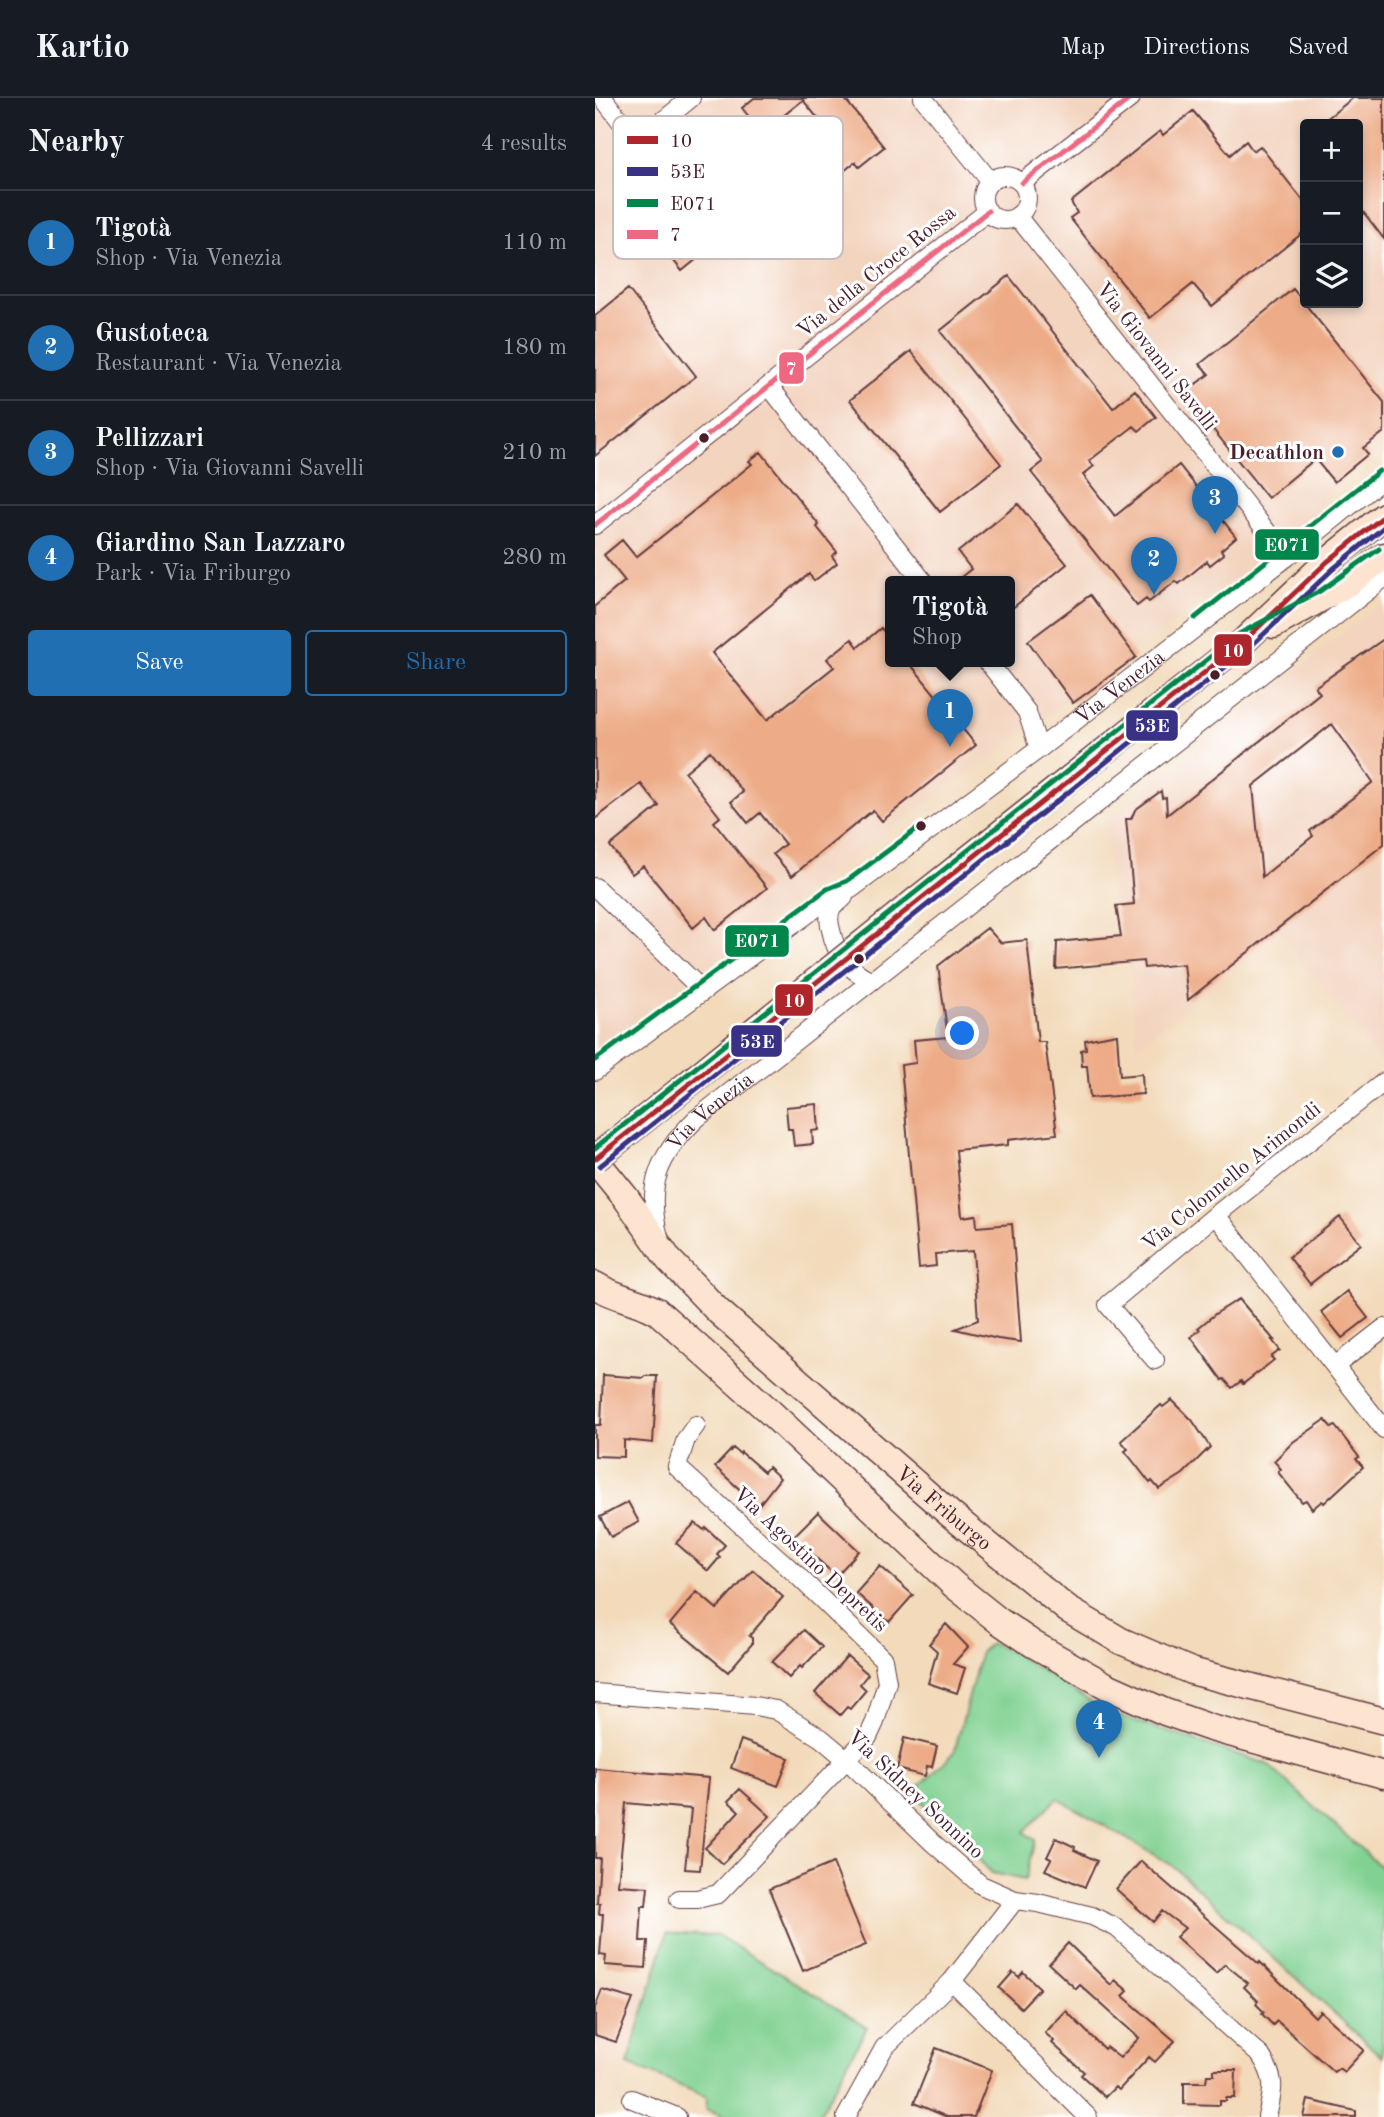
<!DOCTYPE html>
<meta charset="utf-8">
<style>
body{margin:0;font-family:"Old Standard TT",serif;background:#242831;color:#f1f3f6}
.controls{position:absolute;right:21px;top:21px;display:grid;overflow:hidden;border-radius:7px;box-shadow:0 4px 10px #0003}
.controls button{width:63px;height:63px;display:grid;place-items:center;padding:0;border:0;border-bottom:2px solid #363941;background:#171b24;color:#f1f3f6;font:35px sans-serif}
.you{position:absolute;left:368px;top:936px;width:24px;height:24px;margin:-18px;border:5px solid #fff;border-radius:50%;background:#1a73e8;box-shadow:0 0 0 10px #1a73e833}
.badge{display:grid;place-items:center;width:46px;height:46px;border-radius:50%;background:#1f6fb2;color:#fff;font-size:23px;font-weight:700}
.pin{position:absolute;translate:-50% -58px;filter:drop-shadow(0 2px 4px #0008)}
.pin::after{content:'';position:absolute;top:37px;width:24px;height:21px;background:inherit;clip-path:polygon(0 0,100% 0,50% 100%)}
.popup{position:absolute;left:290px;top:478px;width:130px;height:91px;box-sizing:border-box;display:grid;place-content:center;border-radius:7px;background:#171b24;filter:drop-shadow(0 2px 5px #0005);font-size:23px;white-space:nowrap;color:#9ea1a6}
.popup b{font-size:26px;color:#f1f3f6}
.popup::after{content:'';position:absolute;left:50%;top:100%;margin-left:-14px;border:14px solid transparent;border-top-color:#171b24}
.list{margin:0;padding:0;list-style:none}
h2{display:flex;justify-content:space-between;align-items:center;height:91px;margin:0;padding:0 28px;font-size:30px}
h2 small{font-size:23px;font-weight:400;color:#9ea1a6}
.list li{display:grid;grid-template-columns:46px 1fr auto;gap:21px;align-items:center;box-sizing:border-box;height:105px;padding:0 28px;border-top:2px solid #363941}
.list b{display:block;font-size:26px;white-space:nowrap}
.list p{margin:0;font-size:23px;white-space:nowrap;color:#9ea1a6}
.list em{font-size:23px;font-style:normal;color:#9ea1a6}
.actions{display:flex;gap:14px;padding:21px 28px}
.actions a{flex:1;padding:16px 0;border:2px solid #1f6fb2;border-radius:7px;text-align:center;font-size:24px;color:#1f6fb2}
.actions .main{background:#1f6fb2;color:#fff}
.icon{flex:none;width:38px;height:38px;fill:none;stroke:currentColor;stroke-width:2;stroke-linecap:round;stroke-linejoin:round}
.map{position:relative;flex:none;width:789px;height:2019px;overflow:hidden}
header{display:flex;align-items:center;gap:42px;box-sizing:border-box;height:98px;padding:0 35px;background:#171b24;border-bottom:2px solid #363941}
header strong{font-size:33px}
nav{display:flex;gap:38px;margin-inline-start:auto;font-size:24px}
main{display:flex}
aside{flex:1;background:#171b24}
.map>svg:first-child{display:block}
.built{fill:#f3d4bf;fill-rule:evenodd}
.green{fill:#81d192;stroke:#66785e;stroke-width:2}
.building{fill:#edac87;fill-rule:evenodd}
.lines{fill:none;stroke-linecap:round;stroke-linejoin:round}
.street-casing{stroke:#633b40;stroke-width:20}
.secondary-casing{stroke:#633b40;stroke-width:29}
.street{stroke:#fff;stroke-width:18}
.secondary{stroke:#fde4d0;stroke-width:26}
.secondary-bridge-casing{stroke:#633b40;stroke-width:29;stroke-linecap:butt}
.secondary-bridge{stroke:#fde4d0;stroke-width:26}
.bus-1-casing{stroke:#fff;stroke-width:10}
.bus-2-casing{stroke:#fff;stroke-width:10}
.bus-3-casing{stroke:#fff;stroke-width:10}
.bus-4-casing{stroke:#fff;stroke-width:10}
.bus-1{stroke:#ae262b;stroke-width:5}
.bus-2{stroke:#393185;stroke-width:5}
.bus-3{stroke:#00854a;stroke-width:5}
.bus-4{stroke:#ed6880;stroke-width:5}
.bus-dot{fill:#4a1f2b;stroke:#fff;stroke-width:2.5}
.poi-dot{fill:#1f6fb2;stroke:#fff;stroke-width:2.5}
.labels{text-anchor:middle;stroke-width:6;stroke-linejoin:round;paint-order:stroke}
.street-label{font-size:21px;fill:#4a1f2b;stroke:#fff}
.poi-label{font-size:21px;font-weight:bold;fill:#4a1f2b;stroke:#fff;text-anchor:end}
.key{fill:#fff;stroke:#c9bcbf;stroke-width:2}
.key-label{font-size:19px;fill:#4a1f2b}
.line-badge{stroke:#fff;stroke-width:2.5}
.badge-label{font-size:19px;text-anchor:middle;font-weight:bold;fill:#fff}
</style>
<header>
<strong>Kartio</strong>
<nav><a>Map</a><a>Directions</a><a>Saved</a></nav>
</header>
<main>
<aside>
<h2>Nearby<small>4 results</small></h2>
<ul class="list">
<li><span class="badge">1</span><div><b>Tigotà</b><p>Shop · Via Venezia</p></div><em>110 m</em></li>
<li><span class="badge">2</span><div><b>Gustoteca</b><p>Restaurant · Via Venezia</p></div><em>180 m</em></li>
<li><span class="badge">3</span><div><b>Pellizzari</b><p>Shop · Via Giovanni Savelli</p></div><em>210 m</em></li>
<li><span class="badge">4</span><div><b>Giardino San Lazzaro</b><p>Park · Via Friburgo</p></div><em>280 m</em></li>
</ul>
<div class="actions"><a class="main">Save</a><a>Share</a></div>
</aside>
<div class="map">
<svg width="789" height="2019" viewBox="0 0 789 2019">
<rect width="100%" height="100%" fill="#fff"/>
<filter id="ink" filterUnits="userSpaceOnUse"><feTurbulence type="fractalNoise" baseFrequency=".0143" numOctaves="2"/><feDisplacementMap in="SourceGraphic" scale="14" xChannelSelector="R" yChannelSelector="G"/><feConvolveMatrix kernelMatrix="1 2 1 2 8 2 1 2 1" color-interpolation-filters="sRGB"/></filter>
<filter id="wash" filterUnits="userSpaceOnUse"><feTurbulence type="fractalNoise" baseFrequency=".00686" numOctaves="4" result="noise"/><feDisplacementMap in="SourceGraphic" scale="28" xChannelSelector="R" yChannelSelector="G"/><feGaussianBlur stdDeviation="1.57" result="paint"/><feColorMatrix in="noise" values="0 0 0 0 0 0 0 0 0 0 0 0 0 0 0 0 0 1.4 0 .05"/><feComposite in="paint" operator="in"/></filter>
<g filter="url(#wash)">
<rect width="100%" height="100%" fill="#f2daba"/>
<path class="built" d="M0,0h789v351l-60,47 -9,22 -720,531zM710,26h53v179h-53zM296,483h118v80h-118z
M789,503v459l-4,3 -101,-130 -142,114 -11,-113 -11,-9 -11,-103z
M0,1879l58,4 -29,82 -11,-3 -18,46z"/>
<path class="green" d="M396,1545l21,9 97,61 158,51 117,106 -2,187 -209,-191 -116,-68 -33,34 11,8 -10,40 -33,-7 -79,-81 41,-39 27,-102z
M72,1835l52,3 148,91 -49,90h-91l-21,-8 1,-12 -79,-33z"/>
<g id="blocks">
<path class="building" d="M159,0h90l40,49 -25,20 -4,-5 -89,74 -3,-3 -3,2 -48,-60 -38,31 35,43 -27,22 -52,-64 6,-5 -4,-5 40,-32 -3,-3 42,-35 56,69 21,-18 -3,-3 48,-38 -30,-37 -41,33 -20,-25z
M758,0h31v141l-26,-34v-81h-38z
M598,13l37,44 16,-14 7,10 7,-5 45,57v28l-93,75 -19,-22 -43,34 -80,-100 7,-5 -6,-11 89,-71 3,4z
M414,178l104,132 22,-18 21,27 -17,14 -5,-5 -45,35 5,5 -11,9 32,41 64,-51 57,72 -15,13 3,4 -14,11 -3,-4 -28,23 -3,-3 -27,21 -3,-3 -9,7 -106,-134 12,-10 -103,-131z
M33,191l68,87 -101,80v-140z
M698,191l91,113v30l-21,16 5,6 -34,28 -19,-23 -47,39 -84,-105 25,-19 -9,-10z
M316,253l90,113 -61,48 -90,-112z
M166,354l58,73 -2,2 20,25 -5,4 5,7 -23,18 -5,-7 -97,79 55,67 67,-53 -7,-8 25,-20 6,8 23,-19 10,12v21h17l29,36 5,-3 20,24 -5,4 19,23 -94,76 -9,-11 -81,66 -19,-22 12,-10 -25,-31 -12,10 -17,-21 12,-10 -33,-41 -25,21 35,45 -6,5 53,66 -52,42 -9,-13 -13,11 -50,-62 -11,8 -22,-28 49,-40 -18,-22 -46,35v-213l30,-25 -21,-26 18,-15 14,17 116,-93 -3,-3z
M423,406l49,60 -57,46v-29h-54l15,-12 -13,-17z
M495,497l46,62 -63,46 -45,-62z
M789,541v205l-196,156 -4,-36 -40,4 -1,-7 -87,8 1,-27 64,-6 -5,-30 18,-2 -8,-85h5l4,-9 26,-19 1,7 4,-1 1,18 153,-122 -5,-6zM737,626l41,58 -63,49 3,5 -51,41 -9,-91z
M392,830l14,15 26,-3 11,102h7l12,92 -49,6v5l-52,5 6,67 14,-2 1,12 35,-3 9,118 -23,-3 -43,-10 23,-9 -5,-69 -38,3 1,12 -17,2 -18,-203 15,-2 -2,-23 34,-3 -10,-71z
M522,936l3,42 22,-2 1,20 -53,4 -3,-32h-5l-1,-16 5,-1 -1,-9z
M222,1006l2,26 -7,1 1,13 -19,2 -2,-17h-4l-2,-22z
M745,1119l21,27 -51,40 -21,-27z
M752,1193l21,27 -26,20 -21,-26z
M644,1201l35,41h-2l8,10 -9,7 3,3 -31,24 -2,-3 -9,7 -8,-9 -2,1 -31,-43 9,-7 -2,-2 17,-14z
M8,1277l41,3 1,-2h12l-4,67 -29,-3v17l-29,-1v-31h6z
M577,1302l20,20 18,27 -27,27 -24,15 -7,-8 -2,2 -14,-18 -11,-14 3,-2 -7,-8 40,-36 2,2z
M730,1322l7,8 3,-2 24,31 -3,2 7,8 -39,36 -2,-2 -10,8 -6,-9 -4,2 -24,-30 3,-3 -7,-8 19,-19z
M138,1350l7,6 1,-2 23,20 4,-5 12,11 -22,28 -43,-39z
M33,1404l11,20 -28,15 -11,-20z
M223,1414l41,39 -23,25 -43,-39z
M100,1425l9,7 2,-2 19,17 -8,9 3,3 -12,14 -32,-28z
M285,1468l33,29 -24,27 -33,-29z
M158,1472l30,27 -34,39 3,2v6l-24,28 -58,-48 27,-32 20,17z
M351,1526l22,23 -15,17 12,4 -8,25 -29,-10 9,-32 -8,-7z
M209,1532l18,17 -20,21 -2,-2 -11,12 -17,-16z
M252,1558l21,18 -8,10 6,6 -16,19 -3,-2 -7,8 -25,-22z
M309,1640l33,8 -5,21 -5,-1 -2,10 -28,-7z
M146,1642l48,18 -11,28 -47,-18z
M0,1670l114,10 -9,92 -15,-1 6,-60 -65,-6 -8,82 30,2 -2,19h-4l-2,35h8l-2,27 -41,-3 1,-9 -6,-1 3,-41h-4l1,-11h-3l3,-45h-5z
M145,1691l30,27 -48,48 -17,-16 34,-37 -11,-10z
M461,1740l19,9 -1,3 23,11 -12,26 -40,-17 6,-11 -4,-2z
M546,1763l118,103 1,-2 55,55 5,-6 44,39 -20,22 -5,-4 -5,4 -57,-51 -4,4 -11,-11 2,-2 -8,-8 2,-3 -14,-14 4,-4 -23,-19 -9,9 -40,-36 9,-9 -23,-17 -9,11 -37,-33z
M238,1765l33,82 -63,26 -34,-82z
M473,1845l43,42 4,-5 13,11 -5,5 52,45 -20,21 -6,-5 -30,33 -4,-3 -10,10 -24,-22 3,-3 -32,-29 2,-2 -9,-8 21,-22 38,38 2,-2 14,11 19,-20 -59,-53 -4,4 -27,-25z
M418,1874l6,5 4,-5 17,16 -19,20 -22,-20z
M7,1892l31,9 -17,43 -21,-7v-27z
M341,1950l56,22 -18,47h-27l-33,-14z
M619,1972h22l-1,28h-9v3h-6v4l-36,-1v-22h22l1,-7h7z
M713,2002l48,11v6h-52z"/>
</g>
</g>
<g filter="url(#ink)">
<use href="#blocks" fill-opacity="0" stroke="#633b40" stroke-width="2"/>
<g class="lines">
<g class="street-casing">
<g id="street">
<path d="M8,0l29,38 11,1 48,-39"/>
<path d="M328,0l67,83"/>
<circle cx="410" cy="100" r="22"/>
<path d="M427,85l109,-85"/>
<path d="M422,118l270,341"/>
<path d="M174,288l154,195"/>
<path d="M0,427l393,-314"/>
<path d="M392,563l40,51 12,37"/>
<path d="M0,789l108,104"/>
<path d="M249,799c-3,4 -9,7 -12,11 -4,6 -3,16 -1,22 5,25 17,39 39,50"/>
<path id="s1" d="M0,973l237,-175 19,-7 188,-140 248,-192 97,-79"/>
<path d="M621,1117l168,214"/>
<path id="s2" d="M64,1139c-14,-51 0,-82 37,-118l688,-541"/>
<path d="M560,1262l-47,-55 108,-90 168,-133"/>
<path d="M740,1268l49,-38"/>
<path d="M0,1595l160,13 21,4 45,28 25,21 87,84 48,42 34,15 23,3 54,13 25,12 144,128c16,25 12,34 6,61"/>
<path d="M84,1801h18l21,-5 150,-157 7,-15 12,-40 -4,-23 -85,-83 -121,-109 9,-28 10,-14"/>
<path d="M357,1883l136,136"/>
<path d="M37,2001l45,18"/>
<path d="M251,2019l38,-69 68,-67 63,-81"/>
</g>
</g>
<g class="secondary-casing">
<g id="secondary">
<path d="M679,527l74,-42 36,-27"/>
<path d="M323,801l326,-258 83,-79 57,-46"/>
<path id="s3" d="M0,1062l31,38 43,62 49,51 232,203 117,95 54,32 70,30 193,50"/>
<path d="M0,1187c20,13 42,15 62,26l113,101 184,173 45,36 34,23 74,42 58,26 46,16 173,47"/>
</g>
</g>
<use href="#street" class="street"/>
<use href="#secondary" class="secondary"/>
<g class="secondary-bridge-casing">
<path id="secondary-bridge" d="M0,1061l323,-260"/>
</g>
<use href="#secondary-bridge" class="secondary-bridge"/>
<g class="bus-1-casing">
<path id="bus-1" d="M0,1061l649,-518 83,-79 57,-46"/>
</g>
<g class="bus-2-casing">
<path id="bus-2" d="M5,1068l649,-518 84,-79 51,-42"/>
</g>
<g class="bus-3-casing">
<path id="bus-3" d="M600,520l184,-147
M0,962l232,-171 20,-8 74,-55
M0,1050l644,-514 81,-43 59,-42"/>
</g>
<g class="bus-4-casing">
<path id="bus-4" d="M427,85l109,-85
M0,427l393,-314"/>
</g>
<use href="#bus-1" class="bus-1"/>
<use href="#bus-2" class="bus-2"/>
<use href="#bus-3" class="bus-3"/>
<use href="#bus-4" class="bus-4"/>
</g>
</g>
<g class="bus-dot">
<circle cx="109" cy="340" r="6"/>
<circle cx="620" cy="577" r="6"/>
<circle cx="326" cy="728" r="6"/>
<circle cx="264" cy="861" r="6"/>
</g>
<circle class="poi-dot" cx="743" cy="354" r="7"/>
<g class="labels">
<g class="street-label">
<text transform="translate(281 173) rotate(-39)" y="7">Via della Croce Rossa</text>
<text transform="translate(562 258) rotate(52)" y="7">Via Giovanni Savelli</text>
<text dy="7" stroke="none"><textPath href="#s1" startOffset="651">Via Venezia</textPath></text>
<text dy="7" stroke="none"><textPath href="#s2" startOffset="147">Via Venezia</textPath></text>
<text transform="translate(636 1078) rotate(-39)" y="7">Via Colonnello Arimondi</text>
<text dy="7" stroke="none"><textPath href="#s3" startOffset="495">Via Friburgo</textPath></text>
<text transform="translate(216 1461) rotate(43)" y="7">Via Agostino Depretis</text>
<text transform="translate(321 1696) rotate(43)" y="7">Via Sidney Sonnino</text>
</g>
<g class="poi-label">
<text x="729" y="361">Decathlon</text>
</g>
</g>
<rect x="18" y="18" width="230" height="143" rx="10" class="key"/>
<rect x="32" y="38" width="31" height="8" fill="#ae262b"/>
<rect x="32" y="69" width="31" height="9" fill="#393185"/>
<rect x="32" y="101" width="31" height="8" fill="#00854a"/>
<rect x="32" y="132" width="31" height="9" fill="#ed6880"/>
<g class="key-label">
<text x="75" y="49">10</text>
<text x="75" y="80">53E</text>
<text x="75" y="112">E071</text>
<text x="75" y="143">7</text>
</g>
<g class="line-badge">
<rect x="183" y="253" width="27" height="34" rx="7" fill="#ed6880"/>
<rect x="659" y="430" width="66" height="33" rx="7" fill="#00854a"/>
<rect x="618" y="535" width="40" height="34" rx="7" fill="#ae262b"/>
<rect x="530" y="611" width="54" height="33" rx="7" fill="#393185"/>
<rect x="129" y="826" width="66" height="34" rx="7" fill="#00854a"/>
<rect x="179" y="885" width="40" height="34" rx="7" fill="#ae262b"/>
<rect x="135" y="926" width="53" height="34" rx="7" fill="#393185"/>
</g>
<g class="badge-label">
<text x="196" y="277">7</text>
<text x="692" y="453">E071</text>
<text x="638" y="559">10</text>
<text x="557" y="634">53E</text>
<text x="162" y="849">E071</text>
<text x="199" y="909">10</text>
<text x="162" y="950">53E</text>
</g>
</svg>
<div class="controls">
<button>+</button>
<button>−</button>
<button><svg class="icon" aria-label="layers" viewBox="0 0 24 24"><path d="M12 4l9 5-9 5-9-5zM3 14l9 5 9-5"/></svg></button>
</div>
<div class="you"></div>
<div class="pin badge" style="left:355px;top:649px">1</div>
<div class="popup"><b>Tigotà</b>Shop</div>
<div class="pin badge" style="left:559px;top:497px">2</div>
<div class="pin badge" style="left:620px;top:436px">3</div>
<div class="pin badge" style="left:504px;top:1660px">4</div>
</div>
</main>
